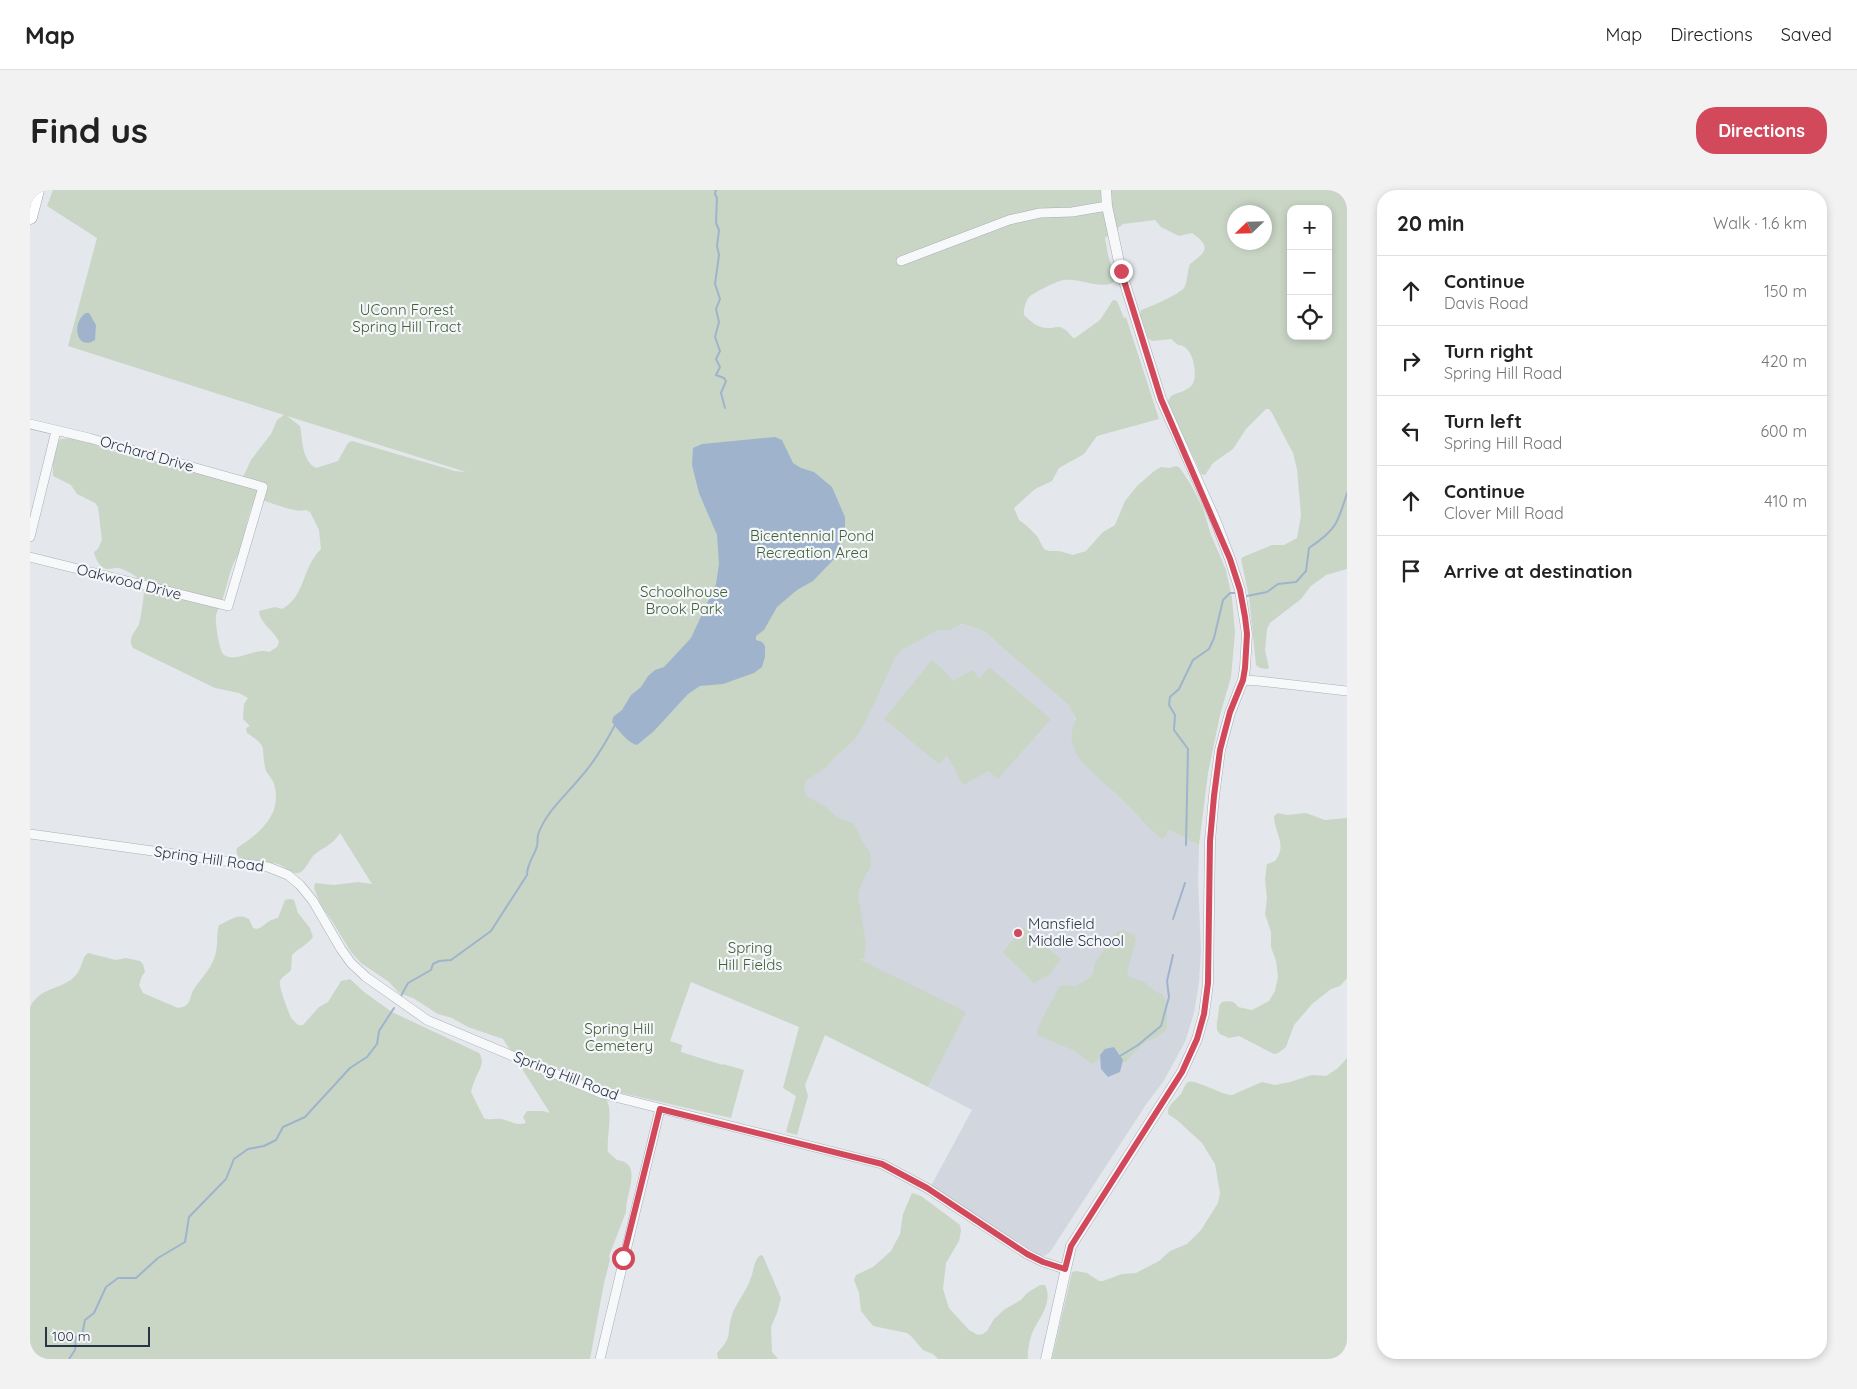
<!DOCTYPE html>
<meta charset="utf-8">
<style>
body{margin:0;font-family:Quicksand,sans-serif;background:#f2f2f2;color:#222}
.controls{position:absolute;right:15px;top:15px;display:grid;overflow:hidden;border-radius:10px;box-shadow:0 2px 8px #0003}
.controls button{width:45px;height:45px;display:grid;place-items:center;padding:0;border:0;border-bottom:1px solid #e0e0e0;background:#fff;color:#222;font:25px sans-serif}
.compass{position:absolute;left:1197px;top:15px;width:45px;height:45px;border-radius:50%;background:#fff;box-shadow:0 2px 8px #0003;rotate:247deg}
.scale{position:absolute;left:15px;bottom:12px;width:105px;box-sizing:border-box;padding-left:5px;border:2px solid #2b3445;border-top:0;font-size:14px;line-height:18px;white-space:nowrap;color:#2b3445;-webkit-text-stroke:4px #f4f6f9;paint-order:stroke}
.stop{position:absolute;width:15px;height:15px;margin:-11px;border:4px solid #d1495b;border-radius:50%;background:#fff}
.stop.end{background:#d1495b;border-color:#fff;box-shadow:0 1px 5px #0008}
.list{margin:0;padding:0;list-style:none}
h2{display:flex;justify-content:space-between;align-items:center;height:65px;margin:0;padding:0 20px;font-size:21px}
h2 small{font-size:16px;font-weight:400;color:#767676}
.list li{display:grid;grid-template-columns:32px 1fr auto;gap:15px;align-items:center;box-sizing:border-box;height:70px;padding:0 20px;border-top:1px solid #e0e0e0}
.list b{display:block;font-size:19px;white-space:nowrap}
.list p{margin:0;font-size:16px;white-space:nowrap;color:#767676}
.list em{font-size:16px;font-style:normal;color:#767676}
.icon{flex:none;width:28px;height:28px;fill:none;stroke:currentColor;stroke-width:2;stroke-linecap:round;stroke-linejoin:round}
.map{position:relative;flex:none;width:1317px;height:1169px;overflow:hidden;border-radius:20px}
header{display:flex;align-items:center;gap:30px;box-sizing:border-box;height:70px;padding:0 25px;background:#fff;border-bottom:1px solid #e0e0e0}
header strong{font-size:24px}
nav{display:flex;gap:28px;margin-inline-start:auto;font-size:18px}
.intro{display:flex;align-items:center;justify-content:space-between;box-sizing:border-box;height:120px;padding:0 30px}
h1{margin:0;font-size:35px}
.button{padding:12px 22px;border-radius:20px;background:#d1495b;color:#fff;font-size:18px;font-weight:700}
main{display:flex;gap:30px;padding:0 30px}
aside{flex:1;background:#fff;border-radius:20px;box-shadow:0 2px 8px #0003}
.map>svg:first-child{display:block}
.built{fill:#d2d6de}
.green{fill:#c9d6c5;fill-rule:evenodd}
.water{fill:#9fb4cc}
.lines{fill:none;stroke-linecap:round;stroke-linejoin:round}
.stream{stroke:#9fb4cc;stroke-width:2}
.minor-casing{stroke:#a9aeb7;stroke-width:10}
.tertiary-casing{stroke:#a9aeb7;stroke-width:11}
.primary-casing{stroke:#a3abb8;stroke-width:15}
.minor{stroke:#f7f8fa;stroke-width:9}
.tertiary{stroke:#f7f8fa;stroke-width:10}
.primary{stroke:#fff;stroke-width:14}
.route{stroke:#d1495b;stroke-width:6}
.poi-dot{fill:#d1495b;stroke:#f4f6f9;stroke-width:2}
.labels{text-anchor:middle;stroke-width:4.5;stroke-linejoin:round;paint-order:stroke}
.park-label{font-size:15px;fill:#3f6138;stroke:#f4f6f9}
.street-label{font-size:15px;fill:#2b3445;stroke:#f4f6f9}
.poi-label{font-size:15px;fill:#2b3445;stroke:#f4f6f9;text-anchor:start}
</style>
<header>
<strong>Map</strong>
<nav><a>Map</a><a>Directions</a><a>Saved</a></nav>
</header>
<div class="intro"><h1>Find us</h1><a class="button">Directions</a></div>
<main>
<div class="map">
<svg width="1317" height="1169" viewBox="0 0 1317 1169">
<rect width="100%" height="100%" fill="#e4e7ec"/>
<path class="built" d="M930,434l13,3 12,5 81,69 6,8 5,15 91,104 31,17 -1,36 3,69 -2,33 -5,30 -9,29 -22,40 -16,21 -97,149 -6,4 -7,-2 -106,-68 41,-76 -44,-23 37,-75 -134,-66 9,-27 -42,-116 7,-20 94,-130 8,-8 25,-16z"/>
<path class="green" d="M23,0h1294v379l-21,6 -15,11 -10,13 -31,24 -3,6 -2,21 4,18 -2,1 -7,-1 -4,-3 -7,-68 -8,-38 2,-2 29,-12h12l13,-7 4,-23 -4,-46 -4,-16 -21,-40 -3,-4h-3l-20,20 -13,20 -20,14 -8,12 -4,-1c-10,-25 -25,-47 -33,-73l3,-5c7,-4 15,-4 21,-11 7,-9 1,-41 -14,-40l-7,-6 -19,2 -4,-3 -8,-23 1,-5c7,-2 39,-16 43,-22 4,-7 3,-17 6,-24 16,-12 22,-17 2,-31l-13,3 -18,-9 -6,-7 -32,4 -18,14 3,17 7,21 -2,7c-16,6 -32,-5 -49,-3 -5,0 -31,13 -35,17 -3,4 -6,13 -5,18 6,6 15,14 25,13 6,0 9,-3 15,1 4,2 6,6 9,9h2l25,-18 13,-20 4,1 7,17 2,-1 33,102 -62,17 -13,18 -25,14 -7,13 -17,8 -21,19 5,12 8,6 10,10 7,13 5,2h10l14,4 13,-4 17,-19 12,-7 10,-24 12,-15 16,-14 8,-5 8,1 7,-2 4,2 11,17 12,23 8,27 15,35 6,28 3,35 -4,44 -11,38 -12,58 -9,72 -31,-16 -2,7 -4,3c-14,-11 -24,-24 -36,-36 -14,-15 -48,-38 -53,-57 -3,-10 -1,-18 3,-27l-7,-14 -84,-73 -12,-5 -12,-3 -12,6h-11l-35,19 -8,9 -30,65 -10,16 -21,19 -9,10 -18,12 -3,6 2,9 4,3 16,9 11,10 17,7 8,17 8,11 1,15 -5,7 -8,19 8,51 -2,15h-5l107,53 -38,75 -103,-52 -20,50 3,11 -11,39 -11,-3 10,-36 -13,-8 16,-61 -108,-45 -21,59 12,4 -1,7 42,13v-1l21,6 -13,48 -136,-31c3,4 8,8 11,12 8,12 0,38 2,53l9,8c27,3 8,35 9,52l-17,44 1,4 -6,23 -14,76h-560v-352c11,-20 26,-16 42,-28 12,-10 8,-20 16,-26l28,7 10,-2 14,3 3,3 2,8 -3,4 -3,9 4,8 35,15c15,-2 10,-10 16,-19 8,-12 19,-22 22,-37 2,-9 0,-18 3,-27 11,-4 18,-13 30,-6l4,9 4,1c9,-3 8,-8 21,-11l7,-18 5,-1 4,1 4,13 12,15 3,9c-6,8 -14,11 -21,18l-1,15c-3,4 -9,6 -11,11 -2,4 9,33 12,38 2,2 4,4 6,6h5l16,-18 9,-5 13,-21 9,-2 14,13 28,20 87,41c7,11 -1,17 -4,27 -2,3 -3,8 -4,12l13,26c6,3 11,0 17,1 10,2 15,7 25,4l-3,-6 4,-6h16l7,2 -47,-74 -35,-12 -16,-9 -14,-4 -25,-16 -14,-5 -10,-11 -28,-19 -10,-11 -21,-34 -9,-12 -7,-18 1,-5 19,2 24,-3 14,2 -32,-51c-8,13 -17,14 -26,22 -5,5 -8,15 -15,18 -8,2 -14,-7 -21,-9 -10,-3 -46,3 -41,-16 23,-15 46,-34 37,-64 -2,-7 -8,-10 -9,-17 -4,-22 3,-20 -18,-34l-1,-5 4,-2 -7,-7 1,-15 4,-6 -9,-5 -24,-5 -82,-40c-6,-10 2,-15 6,-24 2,-5 6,-33 5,-38 -4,-9 -16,-15 -25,-18 -4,-1 -7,1 -11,1 -8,0 -13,-11 -14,-17l4,-3 4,-9 -4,-33 -3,-4 -18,-9 -6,-9 -18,-9v-19l7,-18 15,-1 49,17 116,23 4,-3 7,-15 20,-26 6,-14 7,-5 -216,-69 29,-108 -50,-32zM1261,19h37v127h-37zM1204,22h30v30h-30zM257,226l179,56 -11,-1 -103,-30 -4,2 -10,18 -22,7c-15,-8 -13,-29 -16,-42zM227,309c12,2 39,15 49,11l4,2 9,18 2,19c-20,20 -15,47 -39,60l-7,-2 -16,4c1,13 15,19 20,31l-2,5 -8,5c-13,-5 -33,11 -45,3 -5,-4 -9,-33 -8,-40 1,-5 5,-10 6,-14 4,-11 6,-23 10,-34 3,-8 9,-16 11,-25 2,-10 6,-36 14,-43z
M902,470l11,9 10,12 20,-11 6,9 10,-12 62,52 -53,60 -10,-8 -25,14 -16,-30 -8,9 -55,-45z
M1248,623l9,2 19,-2 19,7 22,-2v160l-7,8 -9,3 -19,15 -18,21 -8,22 -8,6 -4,1 -35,-18 -10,2 -9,-4 -3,-4c-1,-8 2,-15 2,-24l3,-4c7,-1 12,-2 16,5l14,3 17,-9 6,-10 3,-15 -2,-15 -5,-14v-15l-6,-18 2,-15 -2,-20 2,-15 8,-3c13,-17 -1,-28 -1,-45z
M993,737l38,32 -12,16 -15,8 -31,-31z
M1093,740l11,5 2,5 -9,32 3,5 14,5 11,9 8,4 4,9v25c-6,7 -13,9 -21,13 -9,6 -14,13 -20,20h-3l-3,-9 -7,-3 -11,2 -5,9 -5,3 -19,-14 -34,-14 -2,-3 1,-6 21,-40 4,-2 13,1 16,-10 3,-13 12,-18 3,-7 7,-6z
M1317,868v301h-295l20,-87 4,-1 11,2 12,8h4l19,-7 14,-1 23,-12 11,-10 17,-7 14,-14 17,-27 2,-10 -5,-29 -13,-21 -25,-23 -9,-6c-1,-9 6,-12 12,-19 3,-3 4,-10 8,-13 5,-4 34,13 44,13l30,-13 13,3 15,-3 22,-7 14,1 12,-8z
M882,1003l9,3 39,29 1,6 -2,10 -13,22 -3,26 6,19 20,22 9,5 5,-1 4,-3 7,-12 11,-10 16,-9 6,-7 13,-8h5c8,16 -4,31 -11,44 -4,7 -7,23 -6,30h-90l-5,-5 -10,-4 -12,-14 -4,-3 -34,-7 -12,-15 -2,-18 -5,-13 2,-5 17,-8 18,-16 9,-17 3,-20z
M730,1065l3,1 18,42 -4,15 -6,14 1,25 6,7h-60l-1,-6c17,-17 9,-20 15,-38 4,-12 14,-23 18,-35 4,-9 3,-18 10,-25z"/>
<path class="water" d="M56,123h3l7,12 -1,15c-19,12 -24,-18 -9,-27z
M745,247l7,3 11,23 8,5 13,4 18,15 13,30v9l-9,31 -23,24 -16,9 -20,17 -13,23 -8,6v4l6,2 3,4v11l-3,10 -8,6 -31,11 -23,2 -12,8 -34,37 -17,14c-9,-2 -20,-16 -25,-23l1,-5 9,-7 9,-15 10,-8 7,-11 7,-6 9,-3 27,-29 25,-54 3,-20 -2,-29 -18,-42 -7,-28 1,-17 9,-4z
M1084,857l9,13 -3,12 -12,5 -7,-8 -1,-14 5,-6z"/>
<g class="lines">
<path class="stream" d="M686,0l-1,4 2,4 -1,25 3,7 -2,16 2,9 -4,29 5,15 -4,10 3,13 -4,15 5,14 -4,8 4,8 -4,8 8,3 2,3 -5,12 4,15
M1217,406l20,-4 11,-8 18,-2 10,-11 3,-23c27,-18 29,-25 38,-55
M1156,655l2,-96 -14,-19 1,-15 -6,-10 1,-8 9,-8 14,-29 16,-11 5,-11 9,-38 7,-7h5
M1143,729l12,-36
M371,806l7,-13 23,-13 2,-6 6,-3 12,-1 40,-29 36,-56c0,-12 7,-18 10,-29 1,-3 0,-8 1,-11 7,-22 27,-39 41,-56 15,-16 26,-35 36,-54
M1090,866l18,-11 23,-19 8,-29 -2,-16 6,-26
M39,1169l6,-9 1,-13 6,-2 3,-15 9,-7 12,-26 12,-9h18l22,-20 27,-16 4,-25 37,-38 8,-20 14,-10 16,-3 12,-6 7,-13 22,-10 45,-49 17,-11 10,-13 2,-13 15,-23"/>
<g class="minor-casing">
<path id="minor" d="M871,71l108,-41 31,-7 32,-1 35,-6
M0,234l59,14 174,49 -35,119 -198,-49
M0,347l26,-106
M1213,490l16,1 88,10
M0,644l238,33 20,8 12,10 13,16 28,48 10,14 15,14 61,43 176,74 279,70 45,24 100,66 16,8 22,7
M570,1169l60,-250"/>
</g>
<g class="tertiary-casing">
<path id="tertiary" d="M1016,1169l25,-113 111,-174 15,-33 7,-25 4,-31 2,-142 4,-45 6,-46 10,-37 13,-33 2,-12 2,-34 -7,-44 -10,-31 -14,-37 -55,-123 -40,-128 -14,-65 -1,-16"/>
</g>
<g class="primary-casing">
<path id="primary" d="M0,27l7,-27"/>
</g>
<use href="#minor" class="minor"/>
<use href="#tertiary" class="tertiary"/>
<use href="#primary" class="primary"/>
</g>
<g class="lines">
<path class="route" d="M593,1068l37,-149 222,55 45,24 100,66 16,8 22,7 6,-23 111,-174 15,-33 7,-25 4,-31 2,-142 4,-45 6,-46 10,-38 13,-32 2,-12 2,-34 -2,-17 -5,-27 -10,-31 -69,-160 -40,-128"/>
</g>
<circle class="poi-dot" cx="988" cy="743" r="5"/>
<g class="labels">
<g class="park-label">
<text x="377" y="125">UConn Forest<tspan x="377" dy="17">Spring Hill Tract</tspan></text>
<text x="782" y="351">Bicentennial Pond<tspan x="782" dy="17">Recreation Area</tspan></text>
<text x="654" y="407">Schoolhouse<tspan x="654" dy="17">Brook Park</tspan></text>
<text x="720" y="763">Spring<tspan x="720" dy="17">Hill Fields</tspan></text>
<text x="589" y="844">Spring Hill<tspan x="589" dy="17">Cemetery</tspan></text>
</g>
<g class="street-label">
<text transform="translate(117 264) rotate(16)" y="5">Orchard Drive</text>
<text transform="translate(99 392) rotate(14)" y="5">Oakwood Drive</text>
<text transform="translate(179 669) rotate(8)" y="5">Spring Hill Road</text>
<text transform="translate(536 886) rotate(21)" y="5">Spring Hill Road</text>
</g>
<g class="poi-label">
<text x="998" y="739">Mansfield<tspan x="998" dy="17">Middle School</tspan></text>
</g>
</g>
</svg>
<div class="controls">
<button>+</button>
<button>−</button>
<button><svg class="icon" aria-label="locate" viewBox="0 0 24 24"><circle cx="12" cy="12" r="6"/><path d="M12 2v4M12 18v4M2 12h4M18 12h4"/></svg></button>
</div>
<svg class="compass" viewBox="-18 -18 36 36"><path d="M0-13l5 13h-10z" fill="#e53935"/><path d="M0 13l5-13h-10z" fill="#767676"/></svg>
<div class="scale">100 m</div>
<div class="stop" style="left:593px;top:1068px"></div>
<div class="stop end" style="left:1091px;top:81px"></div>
</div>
<aside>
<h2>20 min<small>Walk · 1.6 km</small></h2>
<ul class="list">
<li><svg class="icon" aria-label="ahead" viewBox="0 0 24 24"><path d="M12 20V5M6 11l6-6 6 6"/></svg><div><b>Continue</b><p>Davis Road</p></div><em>150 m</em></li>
<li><svg class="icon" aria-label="right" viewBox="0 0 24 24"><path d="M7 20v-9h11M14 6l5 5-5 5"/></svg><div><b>Turn right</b><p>Spring Hill Road</p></div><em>420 m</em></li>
<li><svg class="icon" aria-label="left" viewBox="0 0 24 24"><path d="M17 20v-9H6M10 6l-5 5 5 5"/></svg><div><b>Turn left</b><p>Spring Hill Road</p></div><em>600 m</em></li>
<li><svg class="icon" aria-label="ahead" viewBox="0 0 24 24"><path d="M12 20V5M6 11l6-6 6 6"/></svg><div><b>Continue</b><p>Clover Mill Road</p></div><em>410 m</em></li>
<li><svg class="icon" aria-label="arrive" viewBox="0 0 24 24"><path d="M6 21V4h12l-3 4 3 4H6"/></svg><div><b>Arrive at destination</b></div></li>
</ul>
</aside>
</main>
